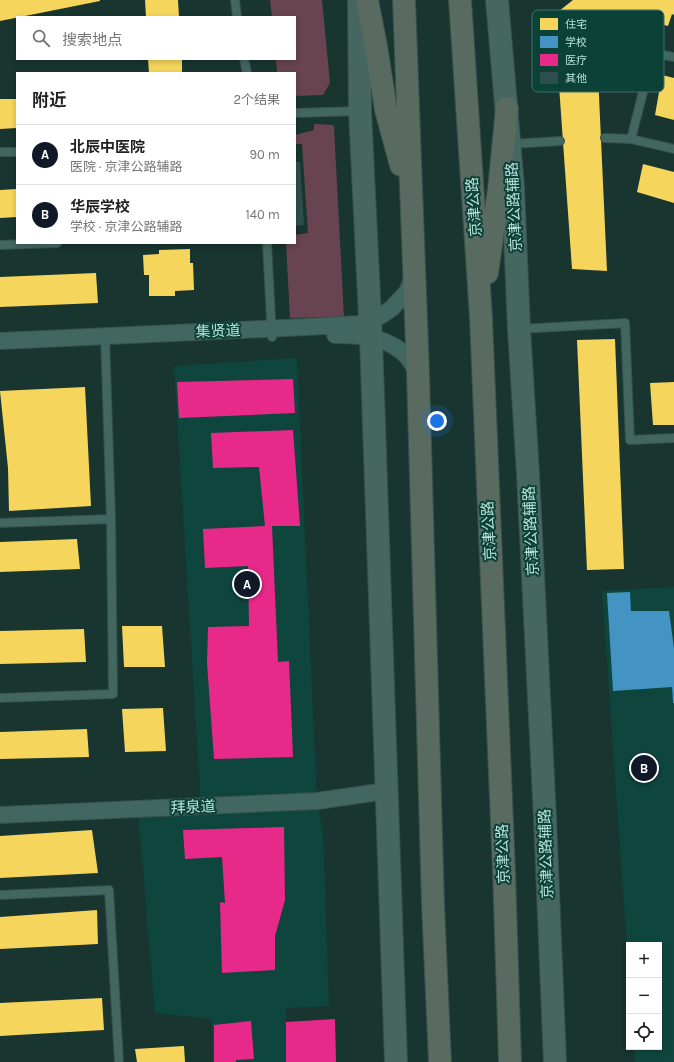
<!DOCTYPE html>
<html lang="zh">
<meta charset="utf-8">
<style>
body{margin:0;font-family:Karla,"Noto Sans SC",sans-serif;background:#f2f2f2;color:#222}
.controls{position:absolute;right:12px;bottom:12px;display:grid;overflow:hidden;border-radius:0px;box-shadow:0 2px 6px #0003}
.controls button{width:36px;height:36px;display:grid;place-items:center;padding:0;border:0;border-bottom:1px solid #e0e0e0;background:#fff;color:#222;font:20px sans-serif}
.you{position:absolute;left:437px;top:421px;width:14px;height:14px;margin:-10px;border:3px solid #fff;border-radius:50%;background:#1a73e8;box-shadow:0 0 0 6px #1a73e833}
.badge{display:grid;place-items:center;width:26px;height:26px;border-radius:50%;background:#111827;color:#fff;font-size:13px;font-weight:700}
.pin{position:absolute;translate:-50% -50%;border:2px solid #fff;box-shadow:0 1px 4px #0006}
.list{margin:0;padding:0;list-style:none}
h2{display:flex;justify-content:space-between;align-items:center;height:52px;margin:0;padding:0 16px;font-size:17px}
h2 small{font-size:13px;font-weight:400;color:#767676}
.list li{display:grid;grid-template-columns:26px 1fr auto;gap:12px;align-items:center;box-sizing:border-box;height:60px;padding:0 16px;border-top:1px solid #e0e0e0}
.list b{display:block;font-size:15px;white-space:nowrap}
.list p{margin:0;font-size:13px;white-space:nowrap;color:#767676}
.list em{font-size:13px;font-style:normal;color:#767676}
.icon{flex:none;width:22px;height:22px;fill:none;stroke:currentColor;stroke-width:2;stroke-linecap:round;stroke-linejoin:round}
.map{position:relative;flex:none;width:674px;height:1062px;overflow:hidden}
.search{position:absolute;background:#fff;box-shadow:0 2px 6px #0003;left:16px;top:16px;width:280px;height:44px;display:flex;align-items:center;gap:10px;box-sizing:border-box;padding:0 14px;border-radius:0px;color:#767676;font-size:15px}
.panel{position:absolute;background:#fff;box-shadow:0 2px 6px #0003;left:16px;top:72px;width:280px;height:172px;border-radius:0px}
.map>svg:first-child{display:block}
.built{fill:#0e463d}
.green{fill:#684350}
.homes{fill:#f6d55c}
.schools{fill:#4393c3}
.health{fill:#e7298a}
.building{fill:#2d4e4b}
.lines{fill:none;stroke-linecap:round;stroke-linejoin:round}
.lane-casing{stroke:#38504b;stroke-width:10}
.street-casing{stroke:#38504b;stroke-width:18}
.secondary-casing{stroke:#38504b;stroke-width:24}
.highway-casing{stroke:#38504b;stroke-width:24}
.lane{stroke:#416760;stroke-width:8}
.street{stroke:#416760;stroke-width:16}
.secondary{stroke:#46675f;stroke-width:22}
.highway{stroke:#596b60;stroke-width:22}
.labels{text-anchor:middle;stroke-width:4;stroke-linejoin:round;paint-order:stroke}
.street-label{font-size:15px;fill:#b7e2d8;stroke:#0c4138}
.key{fill:#0c4138;stroke:#3f7168;stroke-width:1}
.key-label{font-size:11px;fill:#b7e2d8}
</style>
<div class="map">
<svg width="674" height="1062" viewBox="0 0 674 1062">
<rect width="100%" height="100%" fill="#183530"/>
<path class="built" d="M297,358l20,443 6,31 6,174 -43,2v54h-73l-1,-43 -57,-6 -17,-204 63,-3 -27,-440z
M674,587v475h-39l-1,-15h25v-102h-30v31l-27,-385z"/>
<path class="green" d="M270,0h52l8,83 -7,12 -28,1v-23h-18l-1,-14h19v-42h-23z
M314,124l19,1 1,2 10,190 -54,1 -4,-75h9v-8l13,-2 -6,-89h-7v-9l19,-5z"/>
<path class="homes" d="M0,0h100v1l-100,20z
M145,0h33l1,17h-33z
M573,0h101v15l-2,-1 -4,12 -56,-15 -16,19 11,241 -35,-2 -18,-254z
M148,59h34v14h-33z
M662,75l12,3v42l-19,-5z
M0,99h17v29l-17,1z
M643,164l31,8v31l-37,-11z
M17,189v28l-17,1v-28z
M190,249v14h3l1,27 -19,1v5h-26v-21h-5l-1,-20 16,-1v-4z
M96,273l2,30 -98,4v-30z
M615,339l9,230 -37,1 -10,-230z
M674,382v43h-21l-3,-42z
M85,387l6,119 -82,5 -1,-43 -8,-77z
M77,539l3,30 -80,3v-30z
M122,626h40l3,41h-41z
M84,629l2,33 -86,2v-33z
M163,708l3,43 -41,1 -3,-43z
M87,729l2,28 -89,2v-27z
M92,830l6,43 -98,5v-42z
M97,910l1,34 -98,5v-32z
M102,998l2,32 -104,6v-33z
M184,1046l1,16h-48l-2,-13z"/>
<path class="schools" d="M630,592l1,19h38l5,37v55h-1l-1,-16 -59,4 -6,-98z"/>
<path class="health" d="M293,379l2,34 -116,5 -2,-36z
M293,430l7,96h-28l6,136 11,-1 4,96 -79,2 -7,-96 1,-36 41,-1 -1,-60 -43,2 -2,-39 62,-3 -6,-59 -46,1 -2,-35z
M284,827l1,73 -10,36v34l-53,3 -2,-71 5,1 -3,-46 -37,2 -2,-29z
M335,1019l1,43h-50v-40z
M251,1021l3,38 -18,1v2h-22v-37z"/>
<path class="building" d="M295,162h5l4,63 -9,1z"/>
<g class="lines">
<g class="lane-casing">
<path id="lane" d="M235,0l2,17
M244,59l3,14
M295,113l65,-2
M605,138l26,1 43,10
M631,139l22,-86 21,4
M511,144l49,-3
M0,152h17
M267,243l5,94
M0,245l57,-2
M520,329l105,-6 5,117 44,-2
M0,523l111,-4
M0,698l113,-4 -2,-175 -6,-183
M0,895l109,-5 10,172"/>
</g>
<g class="street-casing">
<path id="street" d="M335,335c22,0 48,1 66,16 7,5 12,14 17,22
M0,341l306,-14 53,-3 11,-3 12,-6 10,-7 15,-16 6,-15
M0,815l317,-14 69,-10"/>
</g>
<g class="secondary-casing">
<path id="secondary" d="M359,0l1,111 11,227 25,724
M497,0l16,187 6,142 9,145 17,345 10,243"/>
</g>
<g class="highway-casing">
<path id="highway" d="M367,0l9,46 10,64 15,55
M404,0l14,373 15,532 7,157
M460,0l21,318 23,553 6,191
M487,273l12,-84 8,-81"/>
</g>
<use href="#lane" class="lane"/>
<use href="#street" class="street"/>
<use href="#secondary" class="secondary"/>
<use href="#highway" class="highway"/>
</g>
<g class="labels">
<g class="street-label">
<text transform="translate(474 207) rotate(-94)" y="5">京津公路</text>
<text transform="translate(514 207) rotate(-93)" y="5">京津公路辅路</text>
<text transform="translate(218 331) rotate(-2)" y="5">集贤道</text>
<text transform="translate(489 531) rotate(-93)" y="5">京津公路</text>
<text transform="translate(531 531) rotate(-93)" y="5">京津公路辅路</text>
<text transform="translate(193 807) rotate(-2)" y="5">拜泉道</text>
<text transform="translate(503 854) rotate(-92)" y="5">京津公路</text>
<text transform="translate(546 854) rotate(-92)" y="5">京津公路辅路</text>
</g>
</g>
<rect x="532" y="10" width="132" height="82" rx="6" class="key"/>
<rect x="540" y="18" width="18" height="12" fill="#f6d55c"/>
<rect x="540" y="36" width="18" height="12" fill="#4393c3"/>
<rect x="540" y="54" width="18" height="12" fill="#e7298a"/>
<rect x="540" y="72" width="18" height="12" fill="#2d4e4b"/>
<g class="key-label">
<text x="565" y="28">住宅</text>
<text x="565" y="46">学校</text>
<text x="565" y="64">医疗</text>
<text x="565" y="82">其他</text>
</g>
</svg>
<div class="controls">
<button>+</button>
<button>−</button>
<button><svg class="icon" aria-label="locate" viewBox="0 0 24 24"><circle cx="12" cy="12" r="6"/><path d="M12 2v4M12 18v4M2 12h4M18 12h4"/></svg></button>
</div>
<div class="you"></div>
<div class="pin badge" style="left:247px;top:584px">A</div>
<div class="pin badge" style="left:644px;top:768px">B</div>
<div class="search"><svg class="icon" aria-label="search" viewBox="0 0 24 24"><circle cx="10" cy="10" r="6"/><path d="M15 15l6 6"/></svg>搜索地点</div>
<section class="panel">
<h2>附近<small>2个结果</small></h2>
<ul class="list">
<li><span class="badge">A</span><div><b>北辰中医院</b><p>医院 · 京津公路辅路</p></div><em>90 m</em></li>
<li><span class="badge">B</span><div><b>华辰学校</b><p>学校 · 京津公路辅路</p></div><em>140 m</em></li>
</ul>
</section>
</div>
